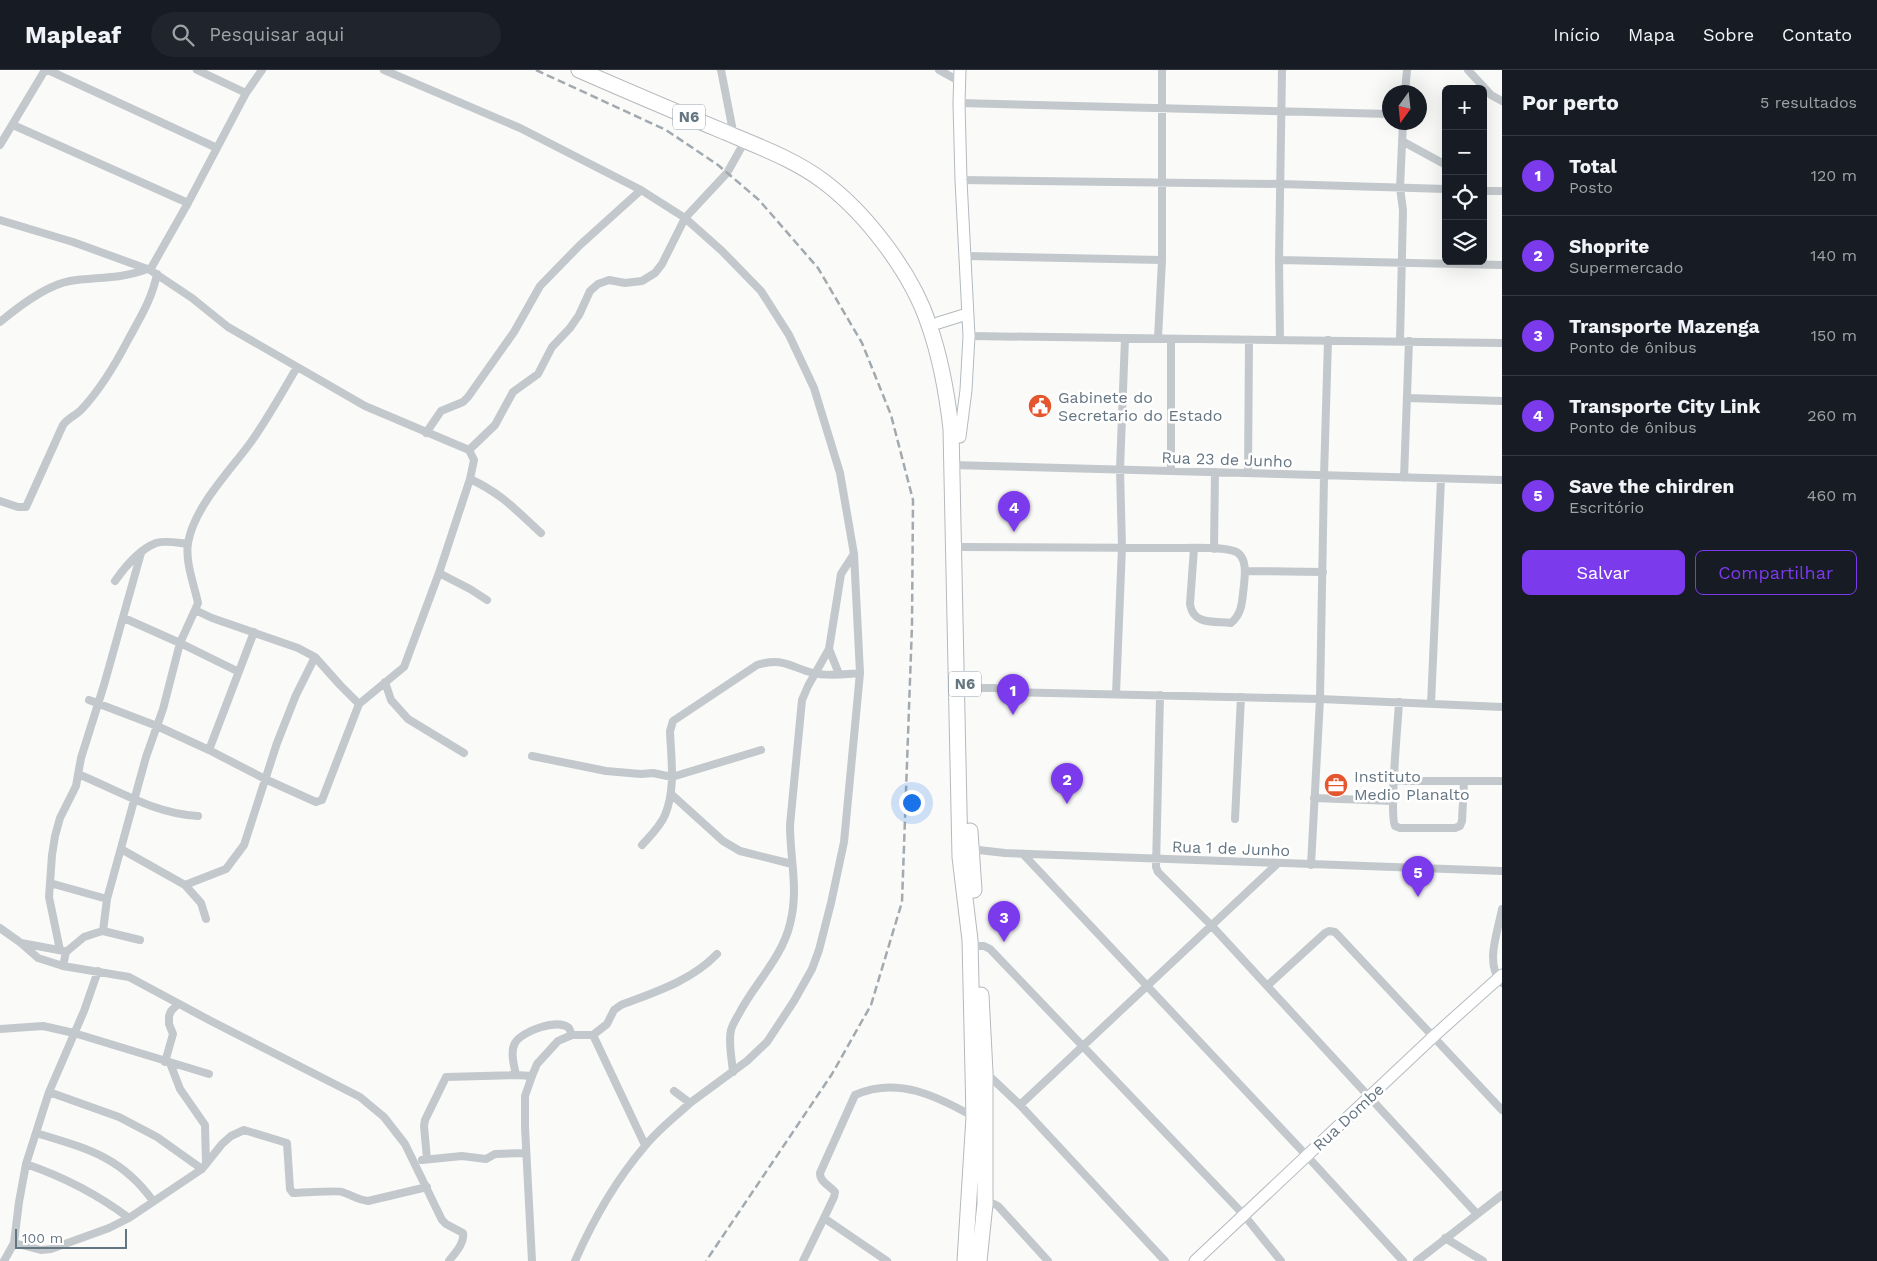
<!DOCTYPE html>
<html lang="pt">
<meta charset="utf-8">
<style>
body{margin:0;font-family:"Work Sans",sans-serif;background:#20242c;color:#f1f3f6}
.controls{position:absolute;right:15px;top:15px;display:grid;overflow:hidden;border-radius:8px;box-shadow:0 5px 20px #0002}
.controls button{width:45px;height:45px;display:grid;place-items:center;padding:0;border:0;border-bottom:1px solid #363941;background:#171b24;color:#f1f3f6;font:25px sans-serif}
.compass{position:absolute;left:1382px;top:15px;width:45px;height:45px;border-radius:50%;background:#171b24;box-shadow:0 5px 20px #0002;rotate:195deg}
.scale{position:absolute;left:15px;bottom:12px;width:112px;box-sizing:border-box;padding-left:5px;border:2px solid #657683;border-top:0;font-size:14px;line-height:18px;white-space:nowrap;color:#657683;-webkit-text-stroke:4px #fff;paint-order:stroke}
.you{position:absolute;left:911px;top:732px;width:18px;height:18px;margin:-12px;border:4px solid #fff;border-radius:50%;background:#1a73e8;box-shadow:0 0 0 8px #1a73e833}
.badge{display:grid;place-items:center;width:32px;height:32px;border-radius:50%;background:#7c3aed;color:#fff;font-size:16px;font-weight:700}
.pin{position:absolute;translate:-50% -41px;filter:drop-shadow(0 1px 2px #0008)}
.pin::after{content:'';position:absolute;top:26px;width:18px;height:15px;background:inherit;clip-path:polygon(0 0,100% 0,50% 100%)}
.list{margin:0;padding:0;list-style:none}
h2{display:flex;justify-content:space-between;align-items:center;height:65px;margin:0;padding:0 20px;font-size:21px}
h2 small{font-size:16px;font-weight:400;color:#9ea1a6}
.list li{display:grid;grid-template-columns:32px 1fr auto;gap:15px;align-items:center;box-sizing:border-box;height:80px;padding:0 20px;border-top:1px solid #363941}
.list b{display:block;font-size:19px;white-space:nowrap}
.list p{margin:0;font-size:16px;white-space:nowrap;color:#9ea1a6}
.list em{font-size:16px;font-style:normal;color:#9ea1a6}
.actions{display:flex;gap:10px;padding:15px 20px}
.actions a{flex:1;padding:11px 0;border:1px solid #7c3aed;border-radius:8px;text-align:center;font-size:18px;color:#7c3aed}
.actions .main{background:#7c3aed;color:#fff}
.icon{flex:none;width:28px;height:28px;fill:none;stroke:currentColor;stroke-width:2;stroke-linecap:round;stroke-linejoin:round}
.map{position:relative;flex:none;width:1502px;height:1191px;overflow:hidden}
header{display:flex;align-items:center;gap:30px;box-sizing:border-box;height:70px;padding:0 25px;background:#171b24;border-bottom:1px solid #363941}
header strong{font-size:24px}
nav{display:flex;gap:28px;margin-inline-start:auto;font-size:18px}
.search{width:350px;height:45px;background:#20242c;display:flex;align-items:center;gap:12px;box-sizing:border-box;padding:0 18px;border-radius:28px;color:#9ea1a6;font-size:19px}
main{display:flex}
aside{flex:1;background:#171b24}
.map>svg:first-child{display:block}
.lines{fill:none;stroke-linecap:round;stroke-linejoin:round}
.secondary-casing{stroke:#b3babf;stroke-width:13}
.highway-casing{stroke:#b4b9bd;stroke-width:17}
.street{stroke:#c3c8cc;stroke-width:8}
.secondary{stroke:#fff;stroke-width:11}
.highway{stroke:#fff;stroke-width:15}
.rail{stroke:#a2aab0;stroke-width:2.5;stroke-dasharray:8 4;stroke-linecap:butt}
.labels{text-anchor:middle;stroke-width:5;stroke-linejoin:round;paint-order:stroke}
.shield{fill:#fff;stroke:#939fa8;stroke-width:1}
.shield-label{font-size:15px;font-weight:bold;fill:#657683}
.poi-label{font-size:16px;fill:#657683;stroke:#fff;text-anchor:start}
.street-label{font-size:16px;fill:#657683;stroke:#fff}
</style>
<header>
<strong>Mapleaf</strong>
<div class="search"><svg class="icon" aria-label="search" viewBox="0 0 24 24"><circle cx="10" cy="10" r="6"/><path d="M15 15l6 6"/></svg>Pesquisar aqui</div>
<nav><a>Início</a><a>Mapa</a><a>Sobre</a><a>Contato</a></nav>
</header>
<main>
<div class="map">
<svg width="1502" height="1191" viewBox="0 0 1502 1191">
<rect width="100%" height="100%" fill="#fafaf8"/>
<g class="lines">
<g class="secondary-casing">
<path id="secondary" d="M938,253l29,-9
M960,367l6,-47 3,-54 -8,-156 -2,-77 1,-33
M1195,1191l239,-225 68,-61"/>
</g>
<g class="highway-casing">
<path id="highway" d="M579,0c48,21 97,42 146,62 32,14 69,27 98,49 43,32 89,92 106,144 12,34 18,69 22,104l9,428 10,83 4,177 -9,144
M970,761l4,59
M979,1191l6,-57v-132l-4,-77"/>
</g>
<path class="street" d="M48,0l169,78
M197,0l49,23
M384,0l136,58 121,62 44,28 37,33 39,40 28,44 25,53 26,85 14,81 6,119 -16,169 -13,61 -12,47 -7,19 -18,32 -27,41 -20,19 -57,42
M721,0l11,56
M939,0l20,11
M1468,0l23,25 11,6
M1405,22l2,-22
M959,33l431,11
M13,55l175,78
M1402,71l44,24
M0,75l45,-75
M961,110l320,4 165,5
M1483,121h19
M0,150l73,22 77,28 42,28 36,29 137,79 104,44 5,10 -4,19 -31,94 -35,94 -45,37
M965,186l197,4
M1279,190l223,5
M150,200l38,-67 58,-110 16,-23
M0,252c18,-15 47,-37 70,-41 26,-4 52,-2 77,-12
M969,266l533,7
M1158,268l4,-78v-190
M1280,269l-1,-79 3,-190
M1400,271l3,-131 -3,-22 3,-66
M1407,328l95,3
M426,363l15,-22 22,-9 5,-5 46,-65 26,-46 40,-41 61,-55
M469,380l26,-25 18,-33 25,-18 14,-27 18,-19 9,-13 11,-24 8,-7 11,-4 16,3 17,-2 13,-8 7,-9 23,-46 42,-45 18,-32
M951,395l551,15
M1171,401v-132
M1248,403l1,-133
M1404,408l5,-137
M470,409c31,14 47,32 71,54
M0,431l18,6h8l37,-82c5,-7 12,-9 18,-15 19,-20 34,-45 47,-70 12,-22 24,-41 29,-66
M961,477c71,1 142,0 213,1 13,0 54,-2 64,5 9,7 7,22 6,32 -2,15 -1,28 -13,38 -18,-2 -38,2 -41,-19l4,-56
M1214,479l1,-77
M1245,501l78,1
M439,503l31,16 17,11
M115,511c9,-13 25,-32 41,-38 10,-3 22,0 32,1
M124,548l56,25 59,29
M829,579l10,25
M385,612l6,18 17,19 56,34
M965,618h30l14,4 311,7 182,8
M1116,624l6,-147 -2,-78 5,-131
M1160,625l-4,172 2,5 53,53 266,289
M89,630l68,26 52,24 56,29 51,23 6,-2 37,-96 -19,-19 -25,-28 -17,-9 -86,-30 -17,-8 3,-7c-4,-19 -13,-41 -10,-60 6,-36 42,-72 63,-101 17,-24 31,-49 46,-75
M1399,632c-1,21 -10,112 -4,124l5,2h55l5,-2 2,-5 2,-40
M1431,634l10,-225
M209,680l45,-118
M532,686l74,15 35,3 12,-1 19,4 89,-27
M78,704c39,16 77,40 120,42
M1394,711h108
M671,724l52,47 17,10 52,13
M1314,728l79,3
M1235,749l6,-122
M642,775c8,-9 18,-18 23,-30 11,-26 6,-57 5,-84l3,-10 84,-56c26,-8 33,2 56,8 15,4 33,1 47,0
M121,779l64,36 16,18 5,16
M970,779l35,4 497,18
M1023,784l284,302 96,105
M1311,795l9,-166 4,-223 4,-136
M50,813l57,16
M185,815l41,-16 18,-24 33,-102 19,-48 19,-38
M1502,839c-4,23 -18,55 0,74
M0,858l21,15 17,15 25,8 66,11 82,44 149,76 24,20 21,27 37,76 4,4 17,9c2,10 -8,20 -14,28
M103,861l4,-32 39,-142 17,-48 17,-66 15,-33
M21,873l43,8
M979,876h5l6,3 254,266 37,46
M60,880l-11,-53 3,-42 3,-19 5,-18 16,-32 5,-28 23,-73 37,-132
M63,896l3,-14 18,-15 12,-4 7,-2 37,9
M1267,916l58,-53 4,-2 6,1 167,178
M0,959l43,-3 31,7 135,41
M593,965l52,110
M165,992l8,-28 -4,-10v-8l2,-5 7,-7
M170,993l10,26 25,36 1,39
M733,1002c-1,-13 -5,-29 -2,-42 2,-7 7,-14 10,-20 16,-29 41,-53 49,-86 9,-35 0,-64 0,-99l12,-125 6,-14 21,-37 12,-75 13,-20
M985,1002l35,33 145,156
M532,1006l-16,-1c-2,-10 -6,-23 -1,-32 7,-12 43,-25 54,-15l3,7
M49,1022l70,25 38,20 45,32
M1020,1035l257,-241
M36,1063c49,15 85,23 117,68
M427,1089l-3,-33 1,-6 21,-43 70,-2
M422,1090l40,-4 24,3 9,-5 31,-1
M26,1094c38,13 71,30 103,54
M985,1134l7,-1 6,3 50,55
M824,1148l10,-21 1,-5c-6,-7 -15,-10 -15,-19l35,-78c42,-19 82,1 119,22
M1445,1168l38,23
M14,1173l27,7 10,-1 58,-21 20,-10 73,-49 20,-25 9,-8 13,-6 43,13 3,46 3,4c9,0 45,-3 49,-1 10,3 16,8 26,9l59,-14
M4,1191l10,-18 5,-41 7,-38 23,-72 35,-81 14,-40
M532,1191l-7,-134v-31l7,-20 5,-12 21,-23 14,-6h21l14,-11 7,-14 7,-5c34,-13 70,-24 96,-51
M575,1191c18,-41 41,-81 70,-115 13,-16 30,-29 45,-43l-16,-12
M803,1191l21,-43 63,43
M1417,1191l85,-66"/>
<use href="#secondary" class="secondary"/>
<use href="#highway" class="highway"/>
<path class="rail" d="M536,0l130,60 52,35 41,35 59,68 44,75 29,72 22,85 -1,125 -10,277 -31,103 -39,69 -126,187"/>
</g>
<defs>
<g id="civic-disc" transform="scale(1.25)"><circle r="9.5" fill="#e4572e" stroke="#fff"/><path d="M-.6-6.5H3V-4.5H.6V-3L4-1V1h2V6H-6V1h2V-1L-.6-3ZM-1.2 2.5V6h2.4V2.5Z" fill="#fff"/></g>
<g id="office-disc" transform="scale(1.25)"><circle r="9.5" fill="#e4572e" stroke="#fff"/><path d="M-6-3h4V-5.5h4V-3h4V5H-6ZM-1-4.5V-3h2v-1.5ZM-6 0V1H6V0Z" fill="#fff"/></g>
</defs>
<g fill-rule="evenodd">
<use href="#civic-disc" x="1040" y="336"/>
<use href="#office-disc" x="1336" y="715"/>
</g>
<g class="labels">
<g class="shield">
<rect x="673" y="34.5" width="32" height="25" rx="4"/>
<rect x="949" y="601.5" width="32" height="25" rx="4"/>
</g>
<g class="shield-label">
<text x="689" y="52">N6</text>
<text x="965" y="619">N6</text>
</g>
<g class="poi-label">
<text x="1058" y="333">Gabinete do<tspan x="1058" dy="18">Secretario do Estado</tspan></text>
<text x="1354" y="712">Instituto<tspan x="1354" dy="18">Medio Planalto</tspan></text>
</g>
<g class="street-label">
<text transform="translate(1227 389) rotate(2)" y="6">Rua 23 de Junho</text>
<text transform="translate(1231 778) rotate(2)" y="6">Rua 1 de Junho</text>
<text transform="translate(1348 1047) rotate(-43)" y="6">Rua Dombe</text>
</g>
</g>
</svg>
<div class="controls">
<button>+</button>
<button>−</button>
<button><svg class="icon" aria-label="locate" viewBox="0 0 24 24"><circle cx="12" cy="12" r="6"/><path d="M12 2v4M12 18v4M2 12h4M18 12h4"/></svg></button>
<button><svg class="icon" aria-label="layers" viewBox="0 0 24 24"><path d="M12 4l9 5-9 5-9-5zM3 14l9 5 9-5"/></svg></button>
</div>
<svg class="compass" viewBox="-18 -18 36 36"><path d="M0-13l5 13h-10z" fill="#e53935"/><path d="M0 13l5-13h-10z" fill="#9ea1a6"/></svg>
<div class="scale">100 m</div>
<div class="you"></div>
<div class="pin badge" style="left:1013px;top:645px">1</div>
<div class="pin badge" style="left:1067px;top:734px">2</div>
<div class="pin badge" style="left:1004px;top:872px">3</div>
<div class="pin badge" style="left:1014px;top:462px">4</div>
<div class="pin badge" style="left:1418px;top:827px">5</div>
</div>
<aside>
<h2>Por perto<small>5 resultados</small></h2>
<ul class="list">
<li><span class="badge">1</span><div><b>Total</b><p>Posto</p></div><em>120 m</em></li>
<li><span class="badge">2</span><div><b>Shoprite</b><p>Supermercado</p></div><em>140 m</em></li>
<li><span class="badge">3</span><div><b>Transporte Mazenga</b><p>Ponto de ônibus</p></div><em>150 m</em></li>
<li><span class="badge">4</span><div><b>Transporte City Link</b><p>Ponto de ônibus</p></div><em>260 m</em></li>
<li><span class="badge">5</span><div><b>Save the chirdren</b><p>Escritório</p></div><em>460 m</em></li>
</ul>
<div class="actions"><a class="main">Salvar</a><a>Compartilhar</a></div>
</aside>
</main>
